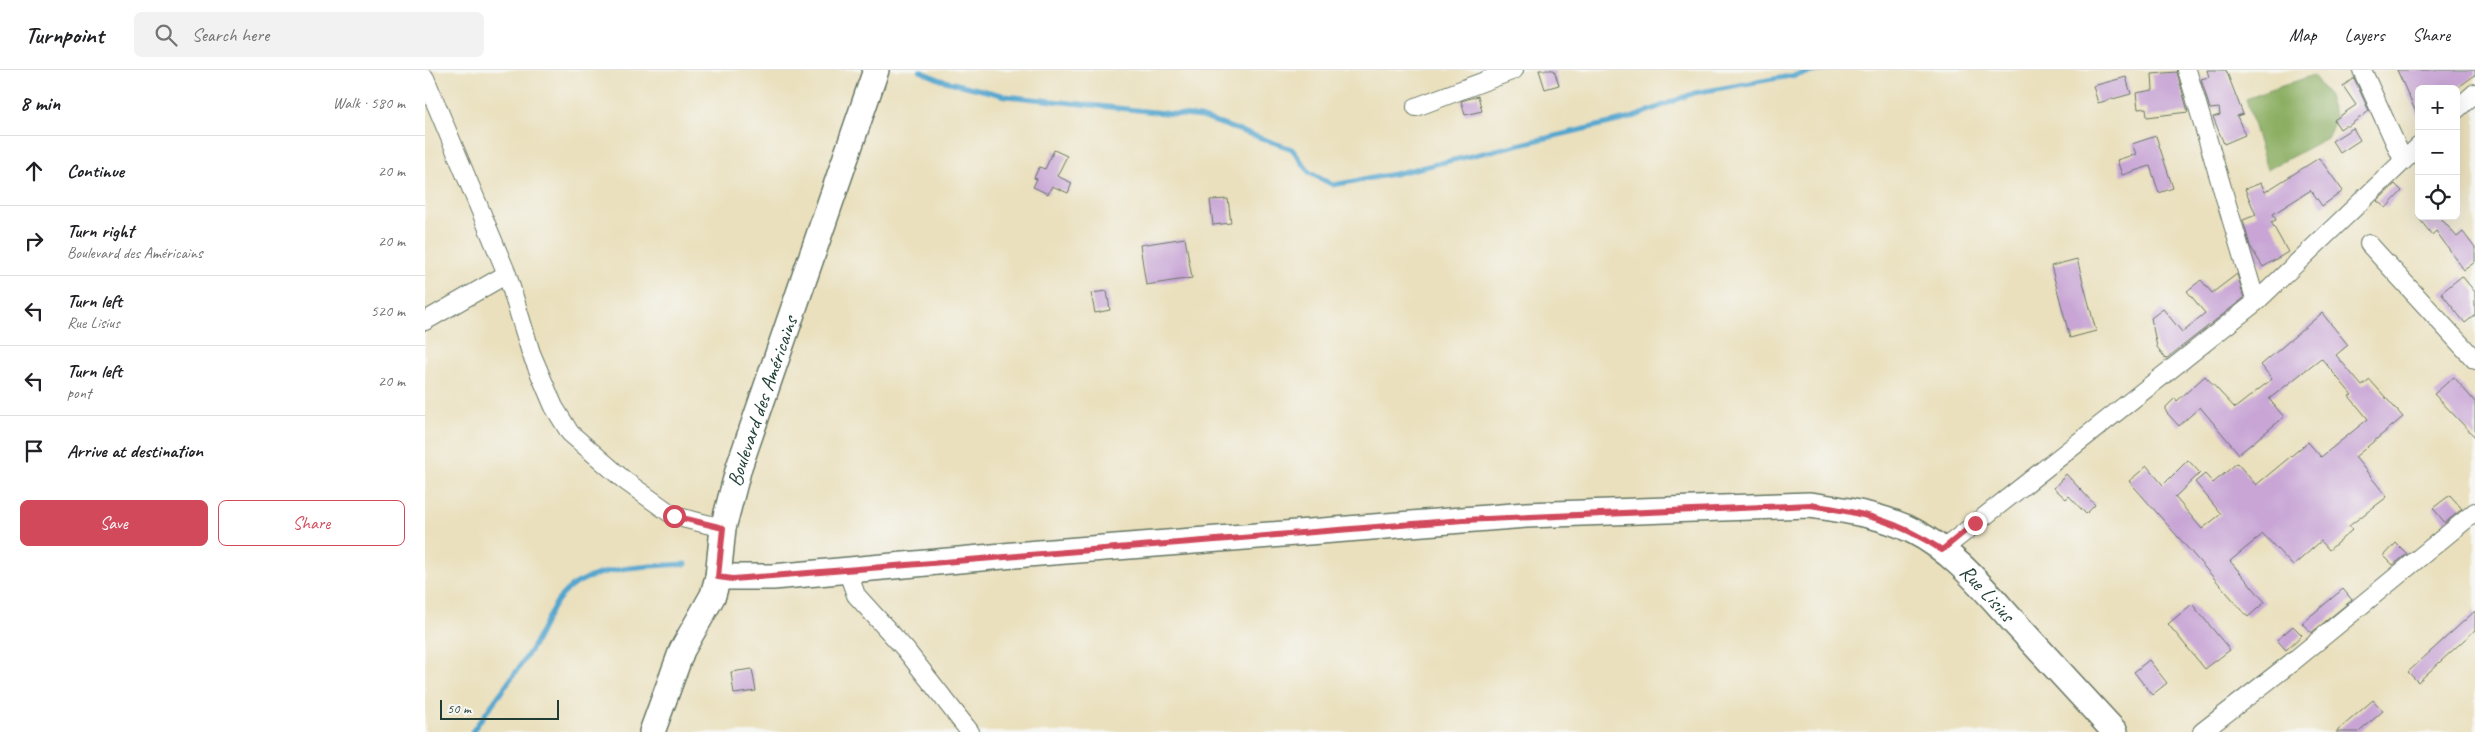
<!DOCTYPE html>
<meta charset="utf-8">
<style>
body{margin:0;font-family:Caveat,sans-serif;background:#f2f2f2;color:#202124}
.controls{position:absolute;right:15px;top:15px;display:grid;overflow:hidden;border-radius:8px;box-shadow:0 5px 20px #0002}
.controls button{width:45px;height:45px;display:grid;place-items:center;padding:0;border:0;border-bottom:1px solid #e0e0e0;background:#fff;color:#202124;font:25px sans-serif}
.scale{position:absolute;left:15px;bottom:12px;width:119px;box-sizing:border-box;padding-left:5px;border:2px solid #1f3d34;border-top:0;font-size:14px;line-height:18px;white-space:nowrap;color:#1f3d34;-webkit-text-stroke:4px #f6f6f2;paint-order:stroke}
.stop{position:absolute;width:15px;height:15px;margin:-11px;border:4px solid #d1495b;border-radius:50%;background:#fff}
.stop.end{background:#d1495b;border-color:#fff;box-shadow:0 1px 5px #0008}
.list{margin:0;padding:0;list-style:none}
h2{display:flex;justify-content:space-between;align-items:center;height:65px;margin:0;padding:0 20px;font-size:21px}
h2 small{font-size:16px;font-weight:400;color:#757577}
.list li{display:grid;grid-template-columns:32px 1fr auto;gap:15px;align-items:center;box-sizing:border-box;height:70px;padding:0 20px;border-top:1px solid #e0e0e0}
.list b{display:block;font-size:19px;white-space:nowrap}
.list p{margin:0;font-size:16px;white-space:nowrap;color:#757577}
.list em{font-size:16px;font-style:normal;color:#757577}
.actions{display:flex;gap:10px;padding:15px 20px}
.actions a{flex:1;padding:11px 0;border:1px solid #d1495b;border-radius:8px;text-align:center;font-size:18px;color:#d1495b}
.actions .main{background:#d1495b;color:#fff}
.icon{flex:none;width:28px;height:28px;fill:none;stroke:currentColor;stroke-width:2;stroke-linecap:round;stroke-linejoin:round}
.map{position:relative;flex:none;width:2050px;height:662px;overflow:hidden}
header{display:flex;align-items:center;gap:30px;box-sizing:border-box;height:70px;padding:0 25px;background:#fff;border-bottom:1px solid #e0e0e0}
header strong{font-size:24px}
nav{display:flex;gap:28px;margin-inline-start:auto;font-size:18px}
.search{width:350px;height:45px;background:#f2f2f2;display:flex;align-items:center;gap:12px;box-sizing:border-box;padding:0 18px;border-radius:8px;color:#757577;font-size:19px}
main{display:flex}
aside{flex:1;background:#fff}
.map>svg:first-child{display:block}
.forest{fill:#8bae62;stroke:#55764b}
.lines{fill:none;stroke-linecap:round;stroke-linejoin:round}
.stream{stroke:#52a5ce;stroke-width:5}
.building{fill:#c8a5d5}
.street-casing{stroke:#667664;stroke-width:20}
.secondary-casing{stroke:#667664;stroke-width:28}
.street{stroke:#fff;stroke-width:18}
.secondary{stroke:#fff;stroke-width:25}
.route{stroke:#d1495b;stroke-width:6}
.labels{text-anchor:middle;stroke-width:4;stroke-linejoin:round;paint-order:stroke}
.street-label{font-size:21px;fill:#1f3d34;stroke:#f6f6f2}
</style>
<header>
<strong>Turnpoint</strong>
<div class="search"><svg class="icon" aria-label="search" viewBox="0 0 24 24"><circle cx="10" cy="10" r="6"/><path d="M15 15l6 6"/></svg>Search here</div>
<nav><a>Map</a><a>Layers</a><a>Share</a></nav>
</header>
<main>
<aside>
<h2>8 min<small>Walk · 580 m</small></h2>
<ul class="list">
<li><svg class="icon" aria-label="ahead" viewBox="0 0 24 24"><path d="M12 20V5M6 11l6-6 6 6"/></svg><div><b>Continue</b></div><em>20 m</em></li>
<li><svg class="icon" aria-label="right" viewBox="0 0 24 24"><path d="M7 20v-9h11M14 6l5 5-5 5"/></svg><div><b>Turn right</b><p>Boulevard des Américains</p></div><em>20 m</em></li>
<li><svg class="icon" aria-label="left" viewBox="0 0 24 24"><path d="M17 20v-9H6M10 6l-5 5 5 5"/></svg><div><b>Turn left</b><p>Rue Lisius</p></div><em>520 m</em></li>
<li><svg class="icon" aria-label="left" viewBox="0 0 24 24"><path d="M17 20v-9H6M10 6l-5 5 5 5"/></svg><div><b>Turn left</b><p>pont</p></div><em>20 m</em></li>
<li><svg class="icon" aria-label="arrive" viewBox="0 0 24 24"><path d="M6 21V4h12l-3 4 3 4H6"/></svg><div><b>Arrive at destination</b></div></li>
</ul>
<div class="actions"><a class="main">Save</a><a>Share</a></div>
</aside>
<div class="map">
<svg width="2050" height="662" viewBox="0 0 2050 662">
<rect width="100%" height="100%" fill="#f6f6f2"/>
<filter id="ink" filterUnits="userSpaceOnUse"><feTurbulence type="fractalNoise" baseFrequency=".02" numOctaves="2"/><feDisplacementMap in="SourceGraphic" scale="10" xChannelSelector="R" yChannelSelector="G"/><feConvolveMatrix kernelMatrix="1 2 1 2 8 2 1 2 1" color-interpolation-filters="sRGB"/></filter>
<filter id="wash" filterUnits="userSpaceOnUse"><feTurbulence type="fractalNoise" baseFrequency=".0096" numOctaves="4" result="noise"/><feDisplacementMap in="SourceGraphic" scale="20" xChannelSelector="R" yChannelSelector="G"/><feGaussianBlur stdDeviation="1.12" result="paint"/><feColorMatrix in="noise" values="0 0 0 0 0 0 0 0 0 0 0 0 0 0 0 0 0 1.4 0 .05"/><feComposite in="paint" operator="in"/></filter>
<g filter="url(#wash)">
<rect width="100%" height="100%" fill="#eae0bd"/>
<path class="forest" d="M1888,5l14,19 9,25 -9,19 -60,32 -21,-71z"/>
<g class="lines">
<path class="stream" d="M495,1l21,9 65,16 195,21 91,32 18,24 23,12 61,-11 237,-56 63,-25 130,-23
M47,662c19,-27 40,-53 58,-81 15,-22 22,-55 47,-68 29,-17 76,-17 109,-19"/>
</g>
<g id="blocks">
<path class="building" d="M1114,0h15l5,15 -14,4z
M1782,0h19l17,44 -6,2 8,19 -21,9 -11,-27 7,-2 -1,-7 -9,1 -9,-30 8,-2z
M1972,0h78v5l-19,14h-37v30z
M1752,2l11,40 -41,5 -1,-9 -8,1 -2,-16 17,-3 -1,-16z
M1701,7l5,17 -33,9 -5,-17z
M1929,8l15,33 -22,16 -1,-2 -6,4 -6,-9 22,-15 -13,-19z
M1053,26l4,15 -17,4 -4,-14z
M1928,58l7,12 -20,13 -8,-12z
M1731,66l17,52 -14,5 -9,-27 -28,9 -5,-15 19,-6 -4,-10z
M629,80l13,6 -10,20 15,7 -4,10 -16,-7 -4,8 -15,-7 4,-8 -3,-1 5,-11 6,2z
M1894,88l24,33 -21,15 -11,-16 -38,24 3,6 -5,2 17,30 -25,15 -13,-21 -7,-26 13,-5 -11,-26 16,-6 4,9z
M1970,114l7,7 -16,17 -9,-7z
M803,129l3,24 -18,2 -3,-25z
M1992,146h22l18,21 6,-5 12,16v14l-11,8 -28,-39 -4,4z
M760,168l7,40 -46,7 -6,-40z
M1652,189l19,72 -26,7 -19,-72z
M1812,204l7,24 -78,61 -9,-12 -6,-29 12,-9 19,23 23,-19 -18,-22 14,-11 11,13z
M2037,206l13,16v23l-10,8 -24,-30z
M682,221l3,19 -15,3 -4,-20z
M1897,243l26,32 -12,10 26,31 8,-6 33,37 -48,40 32,40 -38,29 3,4 -23,20 -8,-9 -28,25 -30,-32 -33,27 35,41 -17,15 -119,-136 18,-15 16,19 25,-25 12,13 -25,24 27,32 19,-15 -26,-32 10,-8 8,9 24,-20 19,22 52,-43 13,15 47,-38 -19,-23 3,-1 -31,-37 -52,41 15,18 -45,37 -39,-47 -21,19 -13,-14v-5l9,-9 2,3 28,-25 30,32 37,-29 -11,-14z
M2029,307l21,25v35l-41,-43z
M1641,404l29,31 -9,9 -17,-18 -3,3 -12,-11z
M2025,425l12,14 -17,14 -12,-15z
M1971,473l11,11 -14,11 -9,-9z
M1918,519l9,11 -41,33 -9,-10z
M1767,534l38,46 -25,19 -37,-45z
M2050,541v19l-57,52 -10,-10z
M1868,556l9,9 -16,15 -9,-10z
M1724,590l18,23 -15,12 -18,-23z
M327,599l4,22 -22,3 -3,-22z
M1948,630l10,11 -24,21h-23z"/>
</g>
</g>
<g filter="url(#ink)">
<use href="#blocks" fill-opacity="0" stroke="#667664" stroke-width="1"/>
<g class="lines">
<g class="street-casing">
<path id="street" d="M1762,0l69,232
M1937,0l41,90
M0,8l82,196 24,79 23,54 16,26 54,47 50,36 49,12
M991,37l98,-37
M2031,40l19,-17
M1944,174l106,116
M0,251l82,-47
M1517,480l314,-248 163,-156
M422,500l9,25 49,54 65,83
M1777,662l89,-69 184,-151"/>
</g>
<g class="secondary-casing">
<g id="secondary">
<path id="s1" d="M293,507h55l241,-22 512,-40 284,-10c35,5 72,10 103,26 40,20 70,57 99,89 34,37 69,75 103,112"/>
<path id="s2" d="M227,662l30,-82 31,-55 5,-18 5,-49 16,-61 137,-397"/>
</g>
</g>
<use href="#street" class="street"/>
<use href="#secondary" class="secondary"/>
</g>
</g>
<g class="lines" filter="url(#ink)">
<path class="route" d="M249,446l49,12 -5,49 15,2 730,-59 347,-15c54,8 86,15 132,45l33,-27"/>
</g>
<g class="labels">
<g class="street-label">
<text dy="7" stroke="none"><textPath href="#s2" startOffset="351">Boulevard des Américains</textPath></text>
<text dy="7" stroke="none"><textPath href="#s1" startOffset="1299">Rue Lisius</textPath></text>
</g>
</g>
</svg>
<div class="controls">
<button>+</button>
<button>−</button>
<button><svg class="icon" aria-label="locate" viewBox="0 0 24 24"><circle cx="12" cy="12" r="6"/><path d="M12 2v4M12 18v4M2 12h4M18 12h4"/></svg></button>
</div>
<div class="scale">50 m</div>
<div class="stop" style="left:249px;top:446px"></div>
<div class="stop end" style="left:1550px;top:453px"></div>
</div>
</main>
